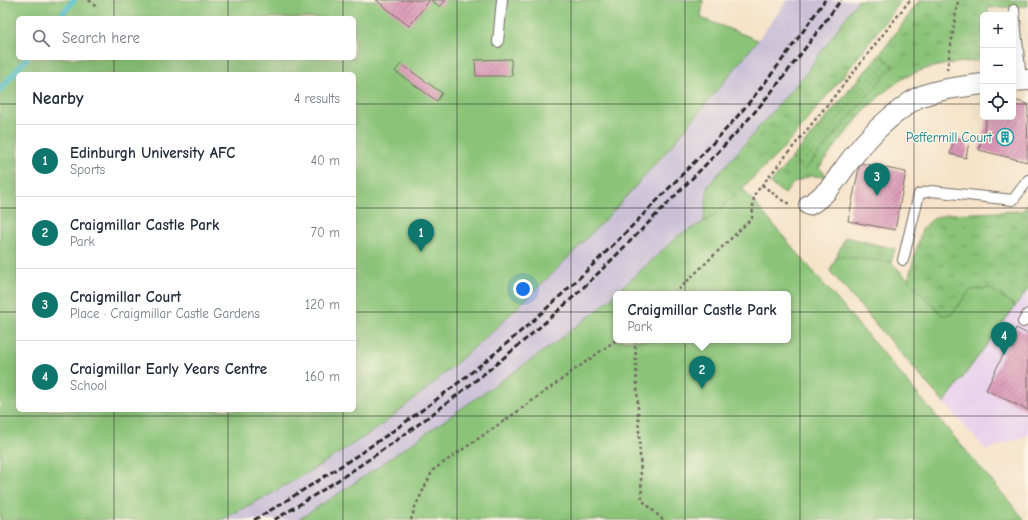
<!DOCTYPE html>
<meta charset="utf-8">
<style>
body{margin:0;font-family:"Comic Neue",sans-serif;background:#f6f6f7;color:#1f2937}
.controls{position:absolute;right:12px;top:12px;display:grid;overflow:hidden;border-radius:6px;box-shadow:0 4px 16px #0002}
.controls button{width:36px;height:36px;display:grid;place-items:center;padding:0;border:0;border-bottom:1px solid #e0e1e3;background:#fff;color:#1f2937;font:20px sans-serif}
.you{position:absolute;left:523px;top:289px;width:14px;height:14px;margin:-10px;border:3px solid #fff;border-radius:50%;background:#1a73e8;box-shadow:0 0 0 6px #1a73e833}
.badge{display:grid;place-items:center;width:26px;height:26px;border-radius:50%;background:#0f766e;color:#fff;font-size:13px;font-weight:700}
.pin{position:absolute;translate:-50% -33px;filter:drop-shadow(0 1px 2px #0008)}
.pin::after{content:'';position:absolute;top:21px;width:14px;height:12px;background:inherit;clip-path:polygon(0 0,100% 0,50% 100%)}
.popup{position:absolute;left:613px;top:291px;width:178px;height:52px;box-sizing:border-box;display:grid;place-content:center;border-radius:6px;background:#fff;filter:drop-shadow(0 1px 3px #0005);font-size:13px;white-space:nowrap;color:#747a83}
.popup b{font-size:15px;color:#1f2937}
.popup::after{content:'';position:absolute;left:50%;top:100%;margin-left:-8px;border:8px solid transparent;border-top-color:#fff}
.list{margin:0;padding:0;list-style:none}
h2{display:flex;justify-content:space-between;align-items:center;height:52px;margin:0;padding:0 16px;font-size:17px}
h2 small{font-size:13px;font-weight:400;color:#747a83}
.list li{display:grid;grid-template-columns:26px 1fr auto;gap:12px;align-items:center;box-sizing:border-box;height:72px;padding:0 16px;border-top:1px solid #e0e1e3}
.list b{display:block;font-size:15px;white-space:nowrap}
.list p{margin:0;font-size:13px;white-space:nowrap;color:#747a83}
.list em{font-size:13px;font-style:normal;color:#747a83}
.icon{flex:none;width:22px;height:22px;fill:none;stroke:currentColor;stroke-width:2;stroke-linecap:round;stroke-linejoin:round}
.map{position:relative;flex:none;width:1028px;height:520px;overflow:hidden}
.search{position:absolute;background:#fff;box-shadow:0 4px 16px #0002;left:16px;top:16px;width:340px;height:44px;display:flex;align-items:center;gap:10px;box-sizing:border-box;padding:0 14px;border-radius:6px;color:#747a83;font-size:15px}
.panel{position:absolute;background:#fff;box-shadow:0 4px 16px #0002;left:16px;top:72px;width:340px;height:340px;border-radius:6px}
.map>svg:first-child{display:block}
.built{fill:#e9d1ed}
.industrial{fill:#c9bfd7}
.grass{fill:url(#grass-tufts);stroke:#5b7852}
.park{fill:#8bc478;stroke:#5b7852;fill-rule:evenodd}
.garden{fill:url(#garden-dots);stroke:#5b7852}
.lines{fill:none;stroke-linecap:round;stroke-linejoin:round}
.stream{stroke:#53c1c9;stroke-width:6}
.building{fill:url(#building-hatch)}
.service-casing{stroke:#726b62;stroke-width:12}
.minor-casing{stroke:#726b62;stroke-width:22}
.path{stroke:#726b62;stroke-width:2.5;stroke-dasharray:3 3;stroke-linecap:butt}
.service{stroke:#fff;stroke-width:10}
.minor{stroke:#fff;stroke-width:20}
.rail{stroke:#2b2b2b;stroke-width:3;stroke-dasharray:6 3;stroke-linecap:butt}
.grid{fill:none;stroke:#2b2b2b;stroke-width:1;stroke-opacity:0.55}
.labels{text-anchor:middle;stroke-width:3;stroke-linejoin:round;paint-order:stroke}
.culture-label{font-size:13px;fill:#0d838f;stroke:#fcf5e5;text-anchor:end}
</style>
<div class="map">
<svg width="1028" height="520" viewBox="0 0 1028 520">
<defs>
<pattern id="grass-tufts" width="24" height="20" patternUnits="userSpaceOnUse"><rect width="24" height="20" fill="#8bc478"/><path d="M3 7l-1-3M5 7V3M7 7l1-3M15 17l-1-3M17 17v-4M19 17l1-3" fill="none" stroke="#729f63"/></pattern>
<pattern id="garden-dots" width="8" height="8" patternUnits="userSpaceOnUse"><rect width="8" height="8" fill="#8bc478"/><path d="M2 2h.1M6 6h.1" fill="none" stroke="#729f63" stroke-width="1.8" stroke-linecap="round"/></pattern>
<pattern id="building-hatch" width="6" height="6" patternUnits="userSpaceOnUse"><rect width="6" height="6" fill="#da96b6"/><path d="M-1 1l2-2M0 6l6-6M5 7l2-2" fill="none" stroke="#b17b94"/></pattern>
</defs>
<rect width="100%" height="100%" fill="#fcf5e5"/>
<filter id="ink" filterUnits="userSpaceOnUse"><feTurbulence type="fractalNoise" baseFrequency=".025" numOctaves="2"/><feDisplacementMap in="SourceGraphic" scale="8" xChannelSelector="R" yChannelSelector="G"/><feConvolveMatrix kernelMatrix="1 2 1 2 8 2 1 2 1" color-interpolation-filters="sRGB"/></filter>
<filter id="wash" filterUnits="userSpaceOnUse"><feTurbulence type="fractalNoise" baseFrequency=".012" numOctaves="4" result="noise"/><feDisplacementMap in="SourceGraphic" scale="16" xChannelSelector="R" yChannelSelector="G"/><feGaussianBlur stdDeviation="0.9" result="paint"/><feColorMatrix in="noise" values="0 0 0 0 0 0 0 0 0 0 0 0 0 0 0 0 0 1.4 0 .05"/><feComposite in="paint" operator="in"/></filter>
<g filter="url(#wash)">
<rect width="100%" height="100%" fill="#f6e3c9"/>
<path class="built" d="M1028,289v146l-42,15 -42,-47z"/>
<path class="industrial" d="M788,0h113l-49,65 -75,90 -65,62 -34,19 -79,73 -51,39 -186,130 -64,42h-77l46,-24 55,-32 56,-36 51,-41 64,-56 62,-60 60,-62 58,-65 85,-104z"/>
<path class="grass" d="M858,0h43l-49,65 -58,71 -17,19 -65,62 -8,4 4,-35 99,-114z
M920,0h108v6l-40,2v7h-5v45c-25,3 -52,4 -75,16 -36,19 -65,61 -89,92l10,9 -19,-1 -17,7 -8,11 -15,-10 110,-130z
M1028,203v86l-84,114 -114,-132 15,-34 50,12 -4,13 17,18 14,-51 12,-11 15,-4 73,-3z"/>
<path class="park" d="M0,0h703l-2,18 57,22 -85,104 -58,65 -60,62 -62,60 -64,56 -51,41 -56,36 -55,32 -46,24h-221zM18,18h336v40h-336zM18,74h336v336h-336z
M742,188l283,332h-727l64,-42 186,-130 51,-39 79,-73 34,-19zM616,294h172v46h-172z
M837,256l54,6 51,53 10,-1 18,-24 20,-2 25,18 -71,97 -114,-132z"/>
<path class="garden" d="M880,54l13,12 -88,104 -13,-12z"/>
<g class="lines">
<path class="stream" d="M59,18l15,-18
M0,90l27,-32"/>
</g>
<g id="blocks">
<path class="building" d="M376,0h54l-21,26z
M431,0h15l-6,7z
M511,59l1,17h-36l-1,-16z
M401,64l41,29 -5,8 -42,-30z
M1013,100l15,4 -1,58 -48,-12 8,-33h26z
M954,138l15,3 -3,17 -16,-4z
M860,163l46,9 -11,58 -47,-9z
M1016,328l12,6v76l-42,-20z"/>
</g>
</g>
<g filter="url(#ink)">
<use href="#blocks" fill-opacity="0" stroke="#726b62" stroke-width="1"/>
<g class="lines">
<g class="service-casing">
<path id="service" d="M1014,10l7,70
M498,42l4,-42
M903,260l16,-66 12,-3 82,9 15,-20
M1023,322l5,-8"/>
</g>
<g class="minor-casing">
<path id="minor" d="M1013,81l15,-1
M809,205c22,-13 28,-28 43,-47 15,-20 32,-37 52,-51 4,-3 9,-7 13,-9 20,-9 44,-11 66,-14"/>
</g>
<path class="path" d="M89,0l7,7
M947,70l11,-70
M762,185l24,18h4
M674,294l78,-76 2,-23 95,-117 61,-78
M635,340l7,160 21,20
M411,520l4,-13 18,-37 81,-56 102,-74"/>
<use href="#service" class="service"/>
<use href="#minor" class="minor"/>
<path class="rail" d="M254,520c91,-54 179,-113 259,-182 56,-48 109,-101 160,-154 21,-22 43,-43 63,-66 32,-37 61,-78 89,-118
M274,520c101,-60 197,-131 285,-210 38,-34 74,-72 111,-109 25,-26 51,-51 75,-78 35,-39 65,-82 96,-123"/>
</g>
</g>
<path class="grid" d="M114,0v18M228,0v18M343,0v18M457,0v520M571,0v520M685,0v520M800,0v520M914,0v520M114,58v16M228,58v16M343,58v16M0,104h18M354,104h629M1013,104h15M0,208h18M354,208h674M0,312h18M354,312h674M114,410v110M228,410v110M343,410v110M0,416h1028"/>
<defs>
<g id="building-ring" transform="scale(0.9)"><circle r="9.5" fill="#fcf5e5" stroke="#0f9aa8" stroke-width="1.5"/><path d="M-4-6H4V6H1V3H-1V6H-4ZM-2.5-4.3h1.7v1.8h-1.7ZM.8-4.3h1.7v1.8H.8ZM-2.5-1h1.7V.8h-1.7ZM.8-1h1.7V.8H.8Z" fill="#0f9aa8"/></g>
</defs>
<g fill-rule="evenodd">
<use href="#building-ring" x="1005" y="137"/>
</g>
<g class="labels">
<g class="culture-label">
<text x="992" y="142">Peffermill Court</text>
</g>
</g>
</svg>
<div class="controls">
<button>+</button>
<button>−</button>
<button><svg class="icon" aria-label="locate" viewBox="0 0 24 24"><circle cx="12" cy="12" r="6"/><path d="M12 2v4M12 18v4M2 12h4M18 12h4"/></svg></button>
</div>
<div class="you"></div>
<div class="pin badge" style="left:421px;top:252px">1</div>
<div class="pin badge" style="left:702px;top:389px">2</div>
<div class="popup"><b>Craigmillar Castle Park</b>Park</div>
<div class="pin badge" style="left:877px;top:196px">3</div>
<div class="pin badge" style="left:1004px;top:355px">4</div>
<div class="search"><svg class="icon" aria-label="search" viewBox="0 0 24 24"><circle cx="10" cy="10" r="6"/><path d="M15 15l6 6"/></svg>Search here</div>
<section class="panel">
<h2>Nearby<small>4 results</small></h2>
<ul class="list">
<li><span class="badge">1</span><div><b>Edinburgh University AFC</b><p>Sports</p></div><em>40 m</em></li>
<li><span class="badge">2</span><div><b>Craigmillar Castle Park</b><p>Park</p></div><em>70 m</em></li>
<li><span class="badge">3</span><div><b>Craigmillar Court</b><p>Place · Craigmillar Castle Gardens</p></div><em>120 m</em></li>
<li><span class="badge">4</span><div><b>Craigmillar Early Years Centre</b><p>School</p></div><em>160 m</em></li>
</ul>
</section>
</div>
